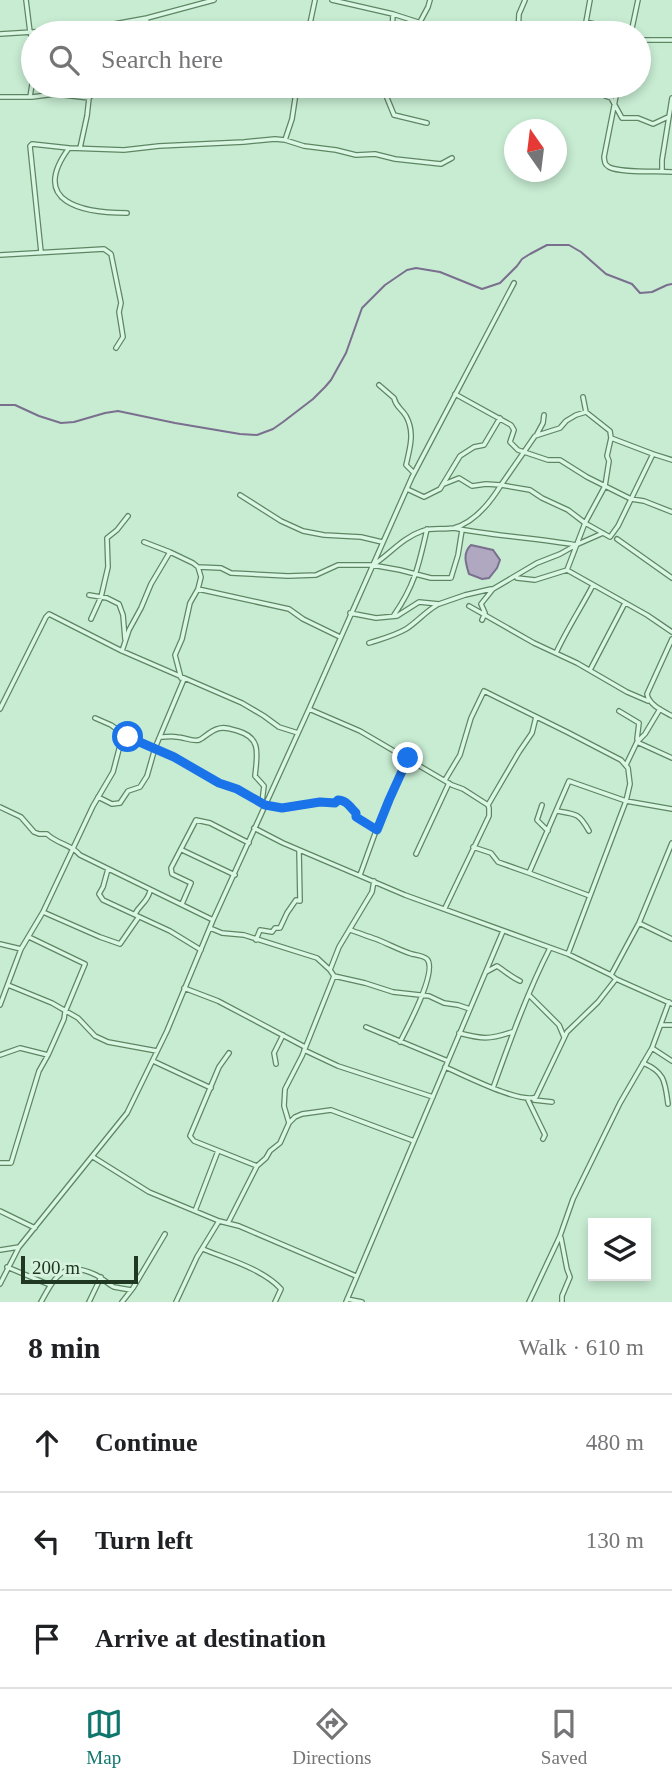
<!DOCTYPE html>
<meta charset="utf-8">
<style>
body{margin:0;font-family:Georgia,serif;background:#f6f6f6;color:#202124}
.controls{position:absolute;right:21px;bottom:21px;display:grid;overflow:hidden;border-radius:0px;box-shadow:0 4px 10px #0003}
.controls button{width:63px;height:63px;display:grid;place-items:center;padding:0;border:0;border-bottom:2px solid #e0e0e0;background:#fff;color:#202124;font:35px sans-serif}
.compass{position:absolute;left:504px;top:119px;width:63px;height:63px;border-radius:50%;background:#fff;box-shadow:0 4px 10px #0003;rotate:346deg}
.scale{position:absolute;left:21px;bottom:18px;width:117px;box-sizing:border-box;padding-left:7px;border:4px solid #203822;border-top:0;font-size:19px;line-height:24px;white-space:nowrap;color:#203822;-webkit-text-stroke:5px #d7f3df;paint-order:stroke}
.stop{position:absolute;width:21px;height:21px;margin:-16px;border:5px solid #1a73e8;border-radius:50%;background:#fff}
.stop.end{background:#1a73e8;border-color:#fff;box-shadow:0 2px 7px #0008}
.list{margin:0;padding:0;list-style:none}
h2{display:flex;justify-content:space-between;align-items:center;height:91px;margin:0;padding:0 28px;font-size:30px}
h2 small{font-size:23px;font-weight:400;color:#757577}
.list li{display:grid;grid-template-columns:46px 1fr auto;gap:21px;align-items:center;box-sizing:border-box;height:98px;padding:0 28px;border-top:2px solid #e0e0e0}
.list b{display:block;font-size:26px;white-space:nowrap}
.list em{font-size:23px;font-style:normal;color:#757577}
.icon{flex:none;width:38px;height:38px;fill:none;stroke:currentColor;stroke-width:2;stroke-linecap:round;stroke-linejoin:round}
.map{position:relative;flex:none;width:672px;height:1302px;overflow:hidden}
.search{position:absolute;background:#fff;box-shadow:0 4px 10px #0003;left:21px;right:21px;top:21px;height:77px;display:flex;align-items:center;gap:18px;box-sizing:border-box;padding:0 24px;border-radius:38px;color:#757577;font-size:26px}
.sheet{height:385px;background:#fff}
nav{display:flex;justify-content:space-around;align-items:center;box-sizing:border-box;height:98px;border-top:2px solid #e0e0e0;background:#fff;font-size:19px;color:#757577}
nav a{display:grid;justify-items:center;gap:4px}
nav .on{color:#0f766e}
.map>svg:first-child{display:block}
.water{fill:#afa8c0;stroke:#7a6f8e;stroke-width:2}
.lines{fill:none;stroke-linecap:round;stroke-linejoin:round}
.stream{stroke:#7a6f8e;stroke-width:2}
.minor-casing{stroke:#5e8663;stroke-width:6}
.minor{stroke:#daf7e3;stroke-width:3.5}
.route{stroke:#1a73e8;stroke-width:9}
</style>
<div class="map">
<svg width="672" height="1302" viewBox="0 0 672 1302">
<rect width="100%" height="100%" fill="#c7ecd2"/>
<path class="water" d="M471,545l22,5 7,10 -3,8 -8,10 -7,1 -13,-5c-3,-10 -7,-21 2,-29z"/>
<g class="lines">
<path class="stream" d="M0,405h15l24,11 22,7 13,-1 31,-9 13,-2 57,12 65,11 17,1 16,-6 10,-7 30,-23 12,-12 6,-7 15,-27 16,-45 23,-23 22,-15 9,-2 24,4 42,17 18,-6 17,-17 5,-7 8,-5 17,-9h22l12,7 25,22 26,10 8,9 12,-1 15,-7 5,-1"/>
<g class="minor-casing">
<path id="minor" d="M26,0l4,32 3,9
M332,0l61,14 59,19
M420,22l8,-15 2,-7
M586,22l16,4 3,4 15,3
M145,33l2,-15
M308,33l7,-33
M392,33l1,-19
M518,33l1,-19 6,-14
M584,33l6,-33
M631,33l7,-33
M0,34l65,-4 18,-4 15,1 49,-9 67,-18
M639,40h33
M386,86l-1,7 9,22 33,8
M579,86l32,12 11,20h16l15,6 15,-7
M618,86l-14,71c1,5 0,7 5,10 11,6 48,4 63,5
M0,97h32l23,-3 34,4
M30,97l3,-19
M285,140l7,-21 5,-33
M80,148l7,-32 2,-18 6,-6 3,-6
M662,171v-11l10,-62
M127,213c-45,0 -98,-11 -58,-65l55,2 35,-4 85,-4 31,-3 10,1 19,6 32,4 20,5 19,-1 20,5 46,5 11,-6
M41,252l-11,-106 2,-2 37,4
M0,255l104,-6 7,5 10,49 -2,9 4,25 -7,11
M379,385l15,13c2,9 7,10 12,18 9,16 4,32 0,49l8,8
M455,394l56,31 3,5 -4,12 8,8 30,10h12l27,17 44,22 13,2 28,11
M583,397l3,15 24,19 1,7 42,16 19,6
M537,434l6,-11 1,-8
M611,438l-4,18 2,5 -4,25 -20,37 -18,47 80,45 25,17
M444,484l15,-6 13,8 14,-2 15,1 34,-49 25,-8 6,-7 10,-6 10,-3
M407,489l17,8 16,-8 20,-33 14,-9 10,-2 16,-27
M240,495l41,26 22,10 21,4 37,2 21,5
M454,528c40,8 81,10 122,17l-16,9 -23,9 -44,26 -12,15 4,9 -3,7
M617,539l55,39
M144,542l26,10 23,11 5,4 3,10 -3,12 -8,14 -8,36 -7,16 6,23
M578,544l25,-11
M373,565c17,-11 29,-27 49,-34 10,-4 21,-1 32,-3 21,-6 36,-25 47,-43l29,5 12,8 26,12 17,13 25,14 8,-11 35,-72
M198,567l23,1 10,5 57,3 28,-1 22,-10h34l28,5 31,8h20l7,-23 4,-25
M517,578l18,2 32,-10
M198,589l91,20 14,10 37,18
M89,595l18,3 12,6 4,11 2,24
M469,606l65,37 43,20 50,29 21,9
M350,613l26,5 21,-2 22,-14 20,2 26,-9 26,-6
M394,615c21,-30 25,-51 33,-86
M91,619l10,-22 7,-30 -1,-29 10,-8 11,-14
M672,639l-25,55c2,11 16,17 25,22
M369,643c12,-4 25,-7 37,-14 11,-7 19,-17 31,-24
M122,651l7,-21 12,-22 10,-24 19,-32
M556,653c11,-24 25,-45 37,-68
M590,670l35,-67
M0,709l46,-92 3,-3 73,37 120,52 22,13 15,11 19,6
M309,709l103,-232 102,-194
M619,711l20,12 -2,16 2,4 33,15
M95,718l16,7 17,12 46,20 45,26 18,6 28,16 17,3 38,-6 15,1 3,-3c8,0 12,7 18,13l-1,3 22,14
M160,737c6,0 12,-1 17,0 7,0 15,5 22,3 4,-1 11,-9 18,-11 7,-3 14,0 21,2 24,7 19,24 17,45l9,10 -2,16
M626,765l11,-23 8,-8 15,-25
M445,780l15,-25 11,-37 13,-27 83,41 54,28 7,8 2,16 -4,17 -36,95
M98,797l14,7 8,-1 8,-12 12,-4 7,-11 8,-28 29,-69
M542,805l-5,15 11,11
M0,807l21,10 13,15 5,2h8c10,10 24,10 33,21l133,65
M557,811c19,3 22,2 32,20
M254,828l29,15 122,52 163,59 43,21 5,4 56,25
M473,847l18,6 7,9 31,11
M182,850l53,25
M416,854l33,-71
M108,869l-5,18 -4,7 4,6 67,31 31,19
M360,875l21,-58 27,-59
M182,904l9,-21 -19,-9 -1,-6 25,-48 14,3 39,20
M445,908l44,-92v-8l-1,-3 31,-53 13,-19 4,-16
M43,912l57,25 20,7 18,-26
M135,914c5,-10 12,-11 15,-23
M639,923l33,16
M210,928l12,5 22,2 73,23 13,12 4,6 31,7 28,9 36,4 15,7 14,2 12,4
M350,930c9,3 17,6 26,9 13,5 23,11 36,15 5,1 12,2 15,5 11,12 -20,69 -27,83
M256,940l4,-10 12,2 3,-4h5l7,-15 9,-13 4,1 -1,-51
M0,944l21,5
M568,954l22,-58 -61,-23 40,-92 57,20 46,8
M330,970l9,-23 33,-55 2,-11
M486,972l11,-6c8,5 14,11 23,15
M611,975l28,-52 33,-80
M8,985l44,18 26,15 17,18 13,6 49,9
M184,988l34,13 87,46
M529,995l30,30 5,12
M0,1005l21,-56 22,-37 50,-106 20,-34 10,-38
M661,1025h11
M366,1027l82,34
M459,1033c23,6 30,7 53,-1
M652,1048l20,13
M304,1050l34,16 95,31
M229,1053l-10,14 -29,69 4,5 63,25
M0,1055l20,-7 28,7
M153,1061l58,27
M643,1063c22,9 22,19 25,41
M276,1064l-2,-11 9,-18
M445,1067c19,8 75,37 91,30l31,-65 31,-30 18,-23
M493,1088c17,-47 34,-95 57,-140
M528,1100l17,35 -2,4
M534,1100l18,2
M289,1123l-5,-17 1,-17 17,-33 32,-80
M93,1157l56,35 70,29 -22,36 -21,45
M0,1163h11l28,-92 9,-16 16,-36 1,-7 20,-48 -56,-27
M0,1211l35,17
M195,1211l23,-60
M219,1221l20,5 117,50
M228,1223l29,-57 9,-8 4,-7 10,-8 9,-20 6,-6 7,-3 29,-4 83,31
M561,1238l6,31 3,8 -8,19v6
M203,1249c24,10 60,20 78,40l-6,13
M0,1250l19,-3
M7,1267l43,18
M0,1284l19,-37 108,-134 40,-82 46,-111 96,-211 51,22 92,54 11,4 25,16
M347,1299l15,3
M41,1302c14,-26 23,-42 55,-27 6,3 12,9 18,12 5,1 11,2 17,3
M89,1302l12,-25
M122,1302l11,-14 32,-54
M346,1302l157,-371
M529,1302l31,-66 13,-37 47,-96 32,-55 17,-46"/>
</g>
<use href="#minor" class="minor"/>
</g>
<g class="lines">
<path class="route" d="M128,737l46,20 45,26 18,6 28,16 17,3 38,-6 15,1 3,-3c8,0 12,7 18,13v4l21,13 12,-30 19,-42"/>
</g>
</svg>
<div class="controls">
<button><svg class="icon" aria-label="layers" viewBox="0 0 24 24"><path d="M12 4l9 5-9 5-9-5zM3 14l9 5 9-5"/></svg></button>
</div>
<svg class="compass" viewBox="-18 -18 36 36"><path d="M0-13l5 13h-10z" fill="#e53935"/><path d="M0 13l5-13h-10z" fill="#757577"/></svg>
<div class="scale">200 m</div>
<div class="stop" style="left:128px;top:737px"></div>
<div class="stop end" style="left:408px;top:758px"></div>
<div class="search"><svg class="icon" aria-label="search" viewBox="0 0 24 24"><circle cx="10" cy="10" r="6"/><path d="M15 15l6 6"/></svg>Search here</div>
</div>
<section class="sheet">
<h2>8 min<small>Walk · 610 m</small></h2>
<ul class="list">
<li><svg class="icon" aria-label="ahead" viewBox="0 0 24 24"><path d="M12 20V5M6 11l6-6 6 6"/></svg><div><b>Continue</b></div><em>480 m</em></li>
<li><svg class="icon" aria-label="left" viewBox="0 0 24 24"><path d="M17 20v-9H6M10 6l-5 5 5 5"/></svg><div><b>Turn left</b></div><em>130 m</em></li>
<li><svg class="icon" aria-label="arrive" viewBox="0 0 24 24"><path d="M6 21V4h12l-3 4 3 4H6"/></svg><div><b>Arrive at destination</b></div></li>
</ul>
</section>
<nav>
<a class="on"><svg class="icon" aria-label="map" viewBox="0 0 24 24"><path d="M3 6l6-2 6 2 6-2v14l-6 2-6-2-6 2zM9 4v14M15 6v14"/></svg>Map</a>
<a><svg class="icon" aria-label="directions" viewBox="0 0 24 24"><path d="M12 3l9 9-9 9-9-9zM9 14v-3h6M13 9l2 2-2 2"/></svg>Directions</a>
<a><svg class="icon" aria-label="saved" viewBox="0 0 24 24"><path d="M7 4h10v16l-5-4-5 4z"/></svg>Saved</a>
</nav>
